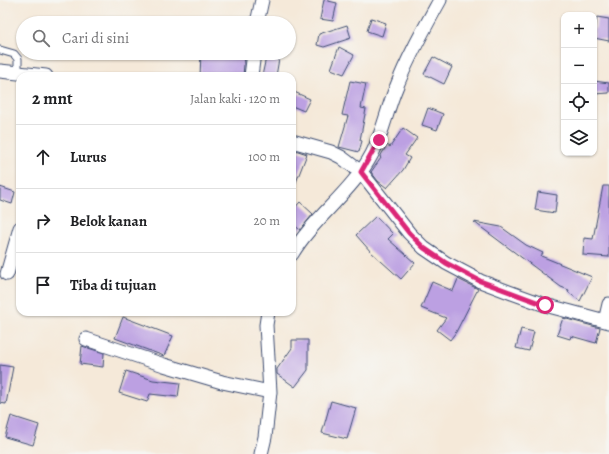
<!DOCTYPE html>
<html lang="id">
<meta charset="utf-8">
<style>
body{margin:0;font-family:Alegreya,serif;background:#f2f2f2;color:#202124}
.controls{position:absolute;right:12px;top:12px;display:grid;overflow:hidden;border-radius:8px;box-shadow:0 1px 3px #0004}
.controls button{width:36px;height:36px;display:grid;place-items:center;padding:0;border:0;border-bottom:1px solid #e0e0e0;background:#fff;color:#202124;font:20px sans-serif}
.stop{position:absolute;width:12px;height:12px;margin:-9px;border:3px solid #db2777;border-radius:50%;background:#fff}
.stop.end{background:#db2777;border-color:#fff;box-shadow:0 1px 4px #0008}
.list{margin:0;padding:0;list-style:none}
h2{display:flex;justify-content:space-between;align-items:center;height:52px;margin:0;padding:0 16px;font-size:17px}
h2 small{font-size:13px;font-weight:400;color:#757577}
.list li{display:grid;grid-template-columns:26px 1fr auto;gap:12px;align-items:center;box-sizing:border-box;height:64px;padding:0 16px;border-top:1px solid #e0e0e0}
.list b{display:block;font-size:15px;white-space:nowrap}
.list em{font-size:13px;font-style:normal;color:#757577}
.icon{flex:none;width:22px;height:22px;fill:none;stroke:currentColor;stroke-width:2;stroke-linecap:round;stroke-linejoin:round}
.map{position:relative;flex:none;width:609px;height:454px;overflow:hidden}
.search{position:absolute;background:#fff;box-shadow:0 1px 3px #0004;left:16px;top:16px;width:280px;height:44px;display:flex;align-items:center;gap:10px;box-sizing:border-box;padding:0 14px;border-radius:22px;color:#757577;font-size:15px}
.panel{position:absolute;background:#fff;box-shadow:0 1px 3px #0004;left:16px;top:72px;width:280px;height:244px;border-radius:12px}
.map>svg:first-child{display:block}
.building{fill:#bca0e2}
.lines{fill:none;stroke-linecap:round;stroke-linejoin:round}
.lane-casing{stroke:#3c4b70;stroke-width:9}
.street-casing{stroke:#3c4b70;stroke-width:15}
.lane{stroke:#fff;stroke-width:7}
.street{stroke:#fff;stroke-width:13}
.route{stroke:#db2777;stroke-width:5}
</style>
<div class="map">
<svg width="609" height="454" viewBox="0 0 609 454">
<rect width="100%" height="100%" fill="#f6f6f2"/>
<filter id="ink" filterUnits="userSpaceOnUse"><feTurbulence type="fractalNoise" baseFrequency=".025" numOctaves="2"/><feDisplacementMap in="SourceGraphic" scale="8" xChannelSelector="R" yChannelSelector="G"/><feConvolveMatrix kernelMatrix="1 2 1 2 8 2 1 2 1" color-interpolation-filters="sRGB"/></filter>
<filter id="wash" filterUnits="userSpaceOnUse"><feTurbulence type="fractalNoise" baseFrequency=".012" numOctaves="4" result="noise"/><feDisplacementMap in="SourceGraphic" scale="16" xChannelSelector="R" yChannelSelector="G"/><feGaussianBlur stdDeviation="0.9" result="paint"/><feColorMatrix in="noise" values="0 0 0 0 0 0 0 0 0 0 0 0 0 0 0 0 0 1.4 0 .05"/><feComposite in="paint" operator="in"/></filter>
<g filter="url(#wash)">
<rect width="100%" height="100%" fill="#f5e9d9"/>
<g id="blocks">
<path class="building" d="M324,0l13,3 -4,18 -13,-2z
M597,17l12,2v22l-15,-3z
M371,18l15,5 -4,13 -15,-5z
M347,25l4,13 -27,9 -7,-2 2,-11z
M339,47l15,8 -10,19 -13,-5z
M201,53h44l-2,23h-43z
M267,53h13l-4,23h-14z
M433,57l19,10 -8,17 -20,-10z
M350,81l16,3 -5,24 5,1 -6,31 2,1 -3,11 -20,-5 9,-31 -6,-1z
M594,81l15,2v10l-15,1z
M292,91l18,8 -6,12 -12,-5z
M428,108l15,6 -6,16 -15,-5z
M403,128l14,10 -12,17 5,3 -7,12 -16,18 -9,-7 -7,-9 10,-14 -1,-1 7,-12 3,2z
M292,149l15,5 -14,36 -1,-1z
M603,186h6v71l-26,-2 1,-17 9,1z
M0,187l15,5 -3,12 -12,-4z
M538,192l19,3 -2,18 -20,-3z
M300,202l13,12 -13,16 -8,-7v-12z
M376,216l17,18 -5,5 27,24 -14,16 -30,-27 -15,-17z
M474,222l27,5 25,18 17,8 -2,3 51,21 -12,24 -12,-9 1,-2 -8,-3z
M458,279l20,10 -22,43 -6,8 -13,-10 9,-12 -25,-10 11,-26 21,9z
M123,317l50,19 -9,20 -49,-18z
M563,318l37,10 -4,15 -25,-7 -1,3 -13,-4z
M521,329l13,3 -5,19 -13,-3z
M292,340h16v30l-13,17 -18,-13v-5l15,-21z
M82,346l22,7 -1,14 -23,-3z
M0,365l13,2 -7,37 -6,-1z
M126,371l27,9 27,3 -2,14 -28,-3 -3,8 -28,-9z
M331,401l25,7 -9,31 -25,-6z
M11,416l28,9 -6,20 -28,-8z"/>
</g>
</g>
<g filter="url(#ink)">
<use href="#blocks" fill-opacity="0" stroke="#3c4b70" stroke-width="1"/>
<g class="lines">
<g class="lane-casing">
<path id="lane" d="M0,50l14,4 4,5v13"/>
</g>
<g class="street-casing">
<path id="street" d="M257,23l5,-23
M0,71l46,5
M251,76l3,-23
M292,141l39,11 10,5 20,15 48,61 15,15 22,15 34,18 29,11 36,13 64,17
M292,254c22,-37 60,-62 80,-100 11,-21 15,-45 24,-66 12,-31 28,-59 44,-88
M7,274l13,-46
M605,321l4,-17
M86,339l78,26 58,17 48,10
M261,454l4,-17 5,-45 -4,-67 2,-13"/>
</g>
<use href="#lane" class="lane"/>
<use href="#street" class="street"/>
</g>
</g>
<g class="lines" filter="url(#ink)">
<path class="route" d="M379,140l-18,32 48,61 15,15 22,15 34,18 65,24"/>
</g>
</svg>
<div class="controls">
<button>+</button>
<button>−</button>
<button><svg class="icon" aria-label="locate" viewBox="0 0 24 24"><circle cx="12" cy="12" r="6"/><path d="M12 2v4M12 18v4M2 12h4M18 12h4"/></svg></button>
<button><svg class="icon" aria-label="layers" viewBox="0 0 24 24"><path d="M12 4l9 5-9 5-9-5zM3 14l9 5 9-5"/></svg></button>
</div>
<div class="stop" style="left:545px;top:305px"></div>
<div class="stop end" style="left:379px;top:140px"></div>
<div class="search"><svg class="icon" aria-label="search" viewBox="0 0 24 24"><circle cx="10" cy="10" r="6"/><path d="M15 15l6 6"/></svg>Cari di sini</div>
<section class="panel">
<h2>2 mnt<small>Jalan kaki · 120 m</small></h2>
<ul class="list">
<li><svg class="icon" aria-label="ahead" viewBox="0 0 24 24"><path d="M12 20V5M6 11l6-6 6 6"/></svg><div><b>Lurus</b></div><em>100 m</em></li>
<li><svg class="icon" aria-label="right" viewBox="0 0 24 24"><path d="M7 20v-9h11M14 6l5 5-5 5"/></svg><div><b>Belok kanan</b></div><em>20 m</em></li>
<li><svg class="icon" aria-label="arrive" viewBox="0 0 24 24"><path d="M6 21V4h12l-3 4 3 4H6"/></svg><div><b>Tiba di tujuan</b></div></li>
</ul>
</section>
</div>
